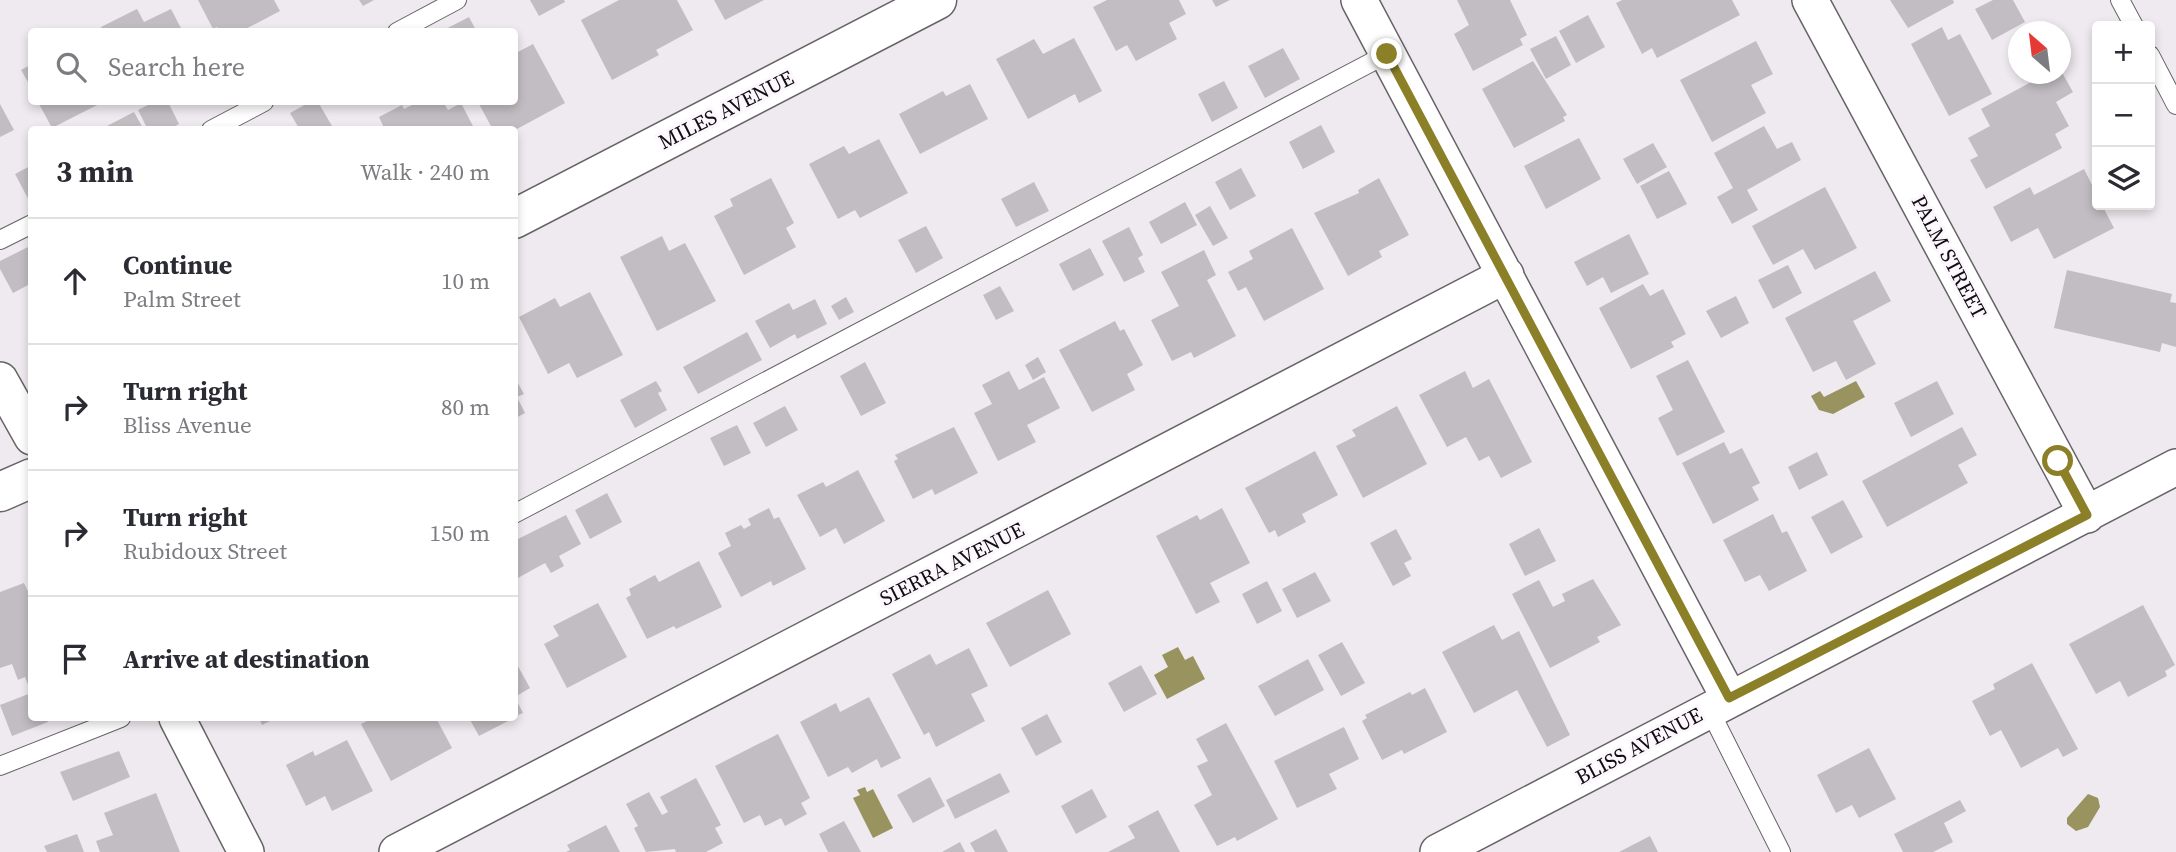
<!DOCTYPE html>
<meta charset="utf-8">
<style>
body{margin:0;font-family:"Source Serif 4",serif;background:#f2f2f3;color:#2b2b33}
.controls{position:absolute;right:21px;top:21px;display:grid;overflow:hidden;border-radius:7px;box-shadow:0 4px 10px #0003}
.controls button{width:63px;height:63px;display:grid;place-items:center;padding:0;border:0;border-bottom:2px solid #e1e1e2;background:#fff;color:#2b2b33;font:35px sans-serif}
.compass{position:absolute;left:2008px;top:21px;width:63px;height:63px;border-radius:50%;background:#fff;box-shadow:0 4px 10px #0003;rotate:332deg}
.stop{position:absolute;width:21px;height:21px;margin:-16px;border:5px solid #8b8027;border-radius:50%;background:#fff}
.stop.end{background:#8b8027;border-color:#fff;box-shadow:0 2px 7px #0008}
.list{margin:0;padding:0;list-style:none}
h2{display:flex;justify-content:space-between;align-items:center;height:91px;margin:0;padding:0 28px;font-size:30px}
h2 small{font-size:23px;font-weight:400;color:#7c7c81}
.list li{display:grid;grid-template-columns:46px 1fr auto;gap:21px;align-items:center;box-sizing:border-box;height:126px;padding:0 28px;border-top:2px solid #e1e1e2}
.list b{display:block;font-size:26px;white-space:nowrap}
.list p{margin:0;font-size:23px;white-space:nowrap;color:#7c7c81}
.list em{font-size:23px;font-style:normal;color:#7c7c81}
.icon{flex:none;width:38px;height:38px;fill:none;stroke:currentColor;stroke-width:2;stroke-linecap:round;stroke-linejoin:round}
.map{position:relative;flex:none;width:2176px;height:852px;overflow:hidden}
.search{position:absolute;background:#fff;box-shadow:0 4px 10px #0003;left:28px;top:28px;width:490px;height:77px;display:flex;align-items:center;gap:18px;box-sizing:border-box;padding:0 24px;border-radius:7px;color:#7c7c81;font-size:26px}
.panel{position:absolute;background:#fff;box-shadow:0 4px 10px #0003;left:28px;top:126px;width:490px;height:595px;border-radius:7px}
.map>svg:first-child{display:block}
.water{fill:#999360}
.building{fill:#c2bdc2}
.lines{fill:none;stroke-linecap:round;stroke-linejoin:round}
.service-casing{stroke:#676367;stroke-width:20}
.minor-casing{stroke:#676367;stroke-width:38}
.tertiary-casing{stroke:#676367;stroke-width:41}
.service{stroke:#fff;stroke-width:18}
.minor{stroke:#fff;stroke-width:35}
.tertiary{stroke:#fff;stroke-width:38}
.route{stroke:#8b8027;stroke-width:9}
.labels{text-anchor:middle;stroke-width:6;stroke-linejoin:round;paint-order:stroke}
.street-label{font-size:21px;fill:#0f0d0f;stroke:#fcf7fc}
</style>
<div class="map">
<svg width="2176" height="852" viewBox="0 0 2176 852">
<rect width="100%" height="100%" fill="#efeaef"/>
<path class="water" d="M1856,381l9,16 -32,17 -14,-4 -8,-14 9,-5 4,6z
M1178,647l7,13 8,-4 12,23 -38,20 -13,-24 14,-8 -6,-12z
M865,787l2,5 6,-3 20,39 -20,10 -20,-40 7,-3 -3,-5z
M2088,794l10,4 2,9 -12,20 -12,4 -9,-7v-6z"/>
<path class="building" d="M198,0h76l6,11 -40,21h-20l-3,-5 -4,2z
M359,0h15l-11,6z
M530,0h34l1,2 -26,14z
M619,0h58l16,30 -37,20 3,5 -47,25 -31,-60z
M714,0h50l-39,20z
M1107,0h72l7,14 -17,9 8,16 -41,22 -9,-16 -11,6 -23,-44z
M1212,0h18l-14,7z
M1457,0h53l17,35 -7,4 3,6 -50,26 -19,-37 15,-9z
M1622,0h110l8,15 -83,43 -5,-10 -10,6 -26,-51z
M1890,0h63l1,3 -46,25z
M1993,0h20l12,22 -33,18 -17,-31z
M137,9l7,13 27,-13 12,23h-80l-2,-5z
M1588,15l17,32 -29,16 -17,-32z
M469,17l8,15h-37z
M1942,27l6,13 12,-6 32,60 -43,22 -38,-72z
M1556,36l15,29 -25,14 -16,-30z
M1074,38l28,53 -23,12 -4,-9 -47,25 -32,-60 38,-20 9,15z
M1756,41l17,33 -22,11 15,28 -54,29 -32,-62z
M533,44l32,59 -50,27h-22l-15,-28h36v-48z
M1283,48l17,31 -35,19 -17,-32z
M1533,61l34,54 -4,2 2,4 -51,27 -32,-59z
M32,64v25l-11,-19z
M2060,69l13,23 -17,10 13,24 -14,8 7,14 -76,41 -16,-29 8,-4 -10,-18 22,-12 -9,-17 65,-35h14z
M1224,81l14,27 -26,14 -14,-28z
M970,84l18,35 -68,35 -21,-40 44,-23 3,5z
M38,102h65l-51,26z
M154,102h14l11,22 -10,6h-21l-10,-20z
M310,102h8l14,24 -6,4h-26l-10,-17z
M418,102h25l5,8 13,-7 14,27h-90l-6,-13 23,-12 2,4z
M0,104l14,26 -14,7z
M134,112l10,18h-35l-2,-4z
M1321,125l14,27 -32,17 -14,-27z
M1764,126l13,23 15,-7 9,18 -54,30 11,20 -26,14 -15,-27 16,-9 -19,-35z
M1579,138l22,41 -55,30 -22,-43z
M879,139l29,54 -48,25 -5,-8 -17,9 -29,-55 35,-18 5,8z
M1653,143l14,24 -30,17 -14,-25z
M32,165v41l-17,-32z
M1241,168l15,28 -26,14 -15,-28z
M2084,169l13,26v10h5l12,23 -60,31 -16,-31 -27,14 -18,-35 37,-20 4,8z
M1669,171l18,33 -30,15 -17,-33z
M771,178l23,45 -8,5 10,19 -52,28 -30,-59 19,-10 -3,-7z
M1379,178l30,57 -30,16 3,6 -34,19 -34,-63 45,-20 -1,-3z
M1034,182l15,29 -33,16 -15,-28z
M1825,187l32,61 -42,22 -12,-21 -30,16 -21,-39z
M1185,202l12,23 -36,19 -12,-22z
M1210,206l18,32 -15,8 -18,-31z
M926,226l17,32 -27,15 -18,-33z
M1129,227l14,28 -5,3 7,14 -21,10 -22,-41z
M1292,228l32,61 -60,32 -18,-34 -8,4 -10,-19 25,-13 -4,-8z
M1629,234l20,40 -38,19 -8,-16 -16,9 -13,-24z
M662,236l7,15 16,-8 31,58 -59,30 -37,-74z
M32,245v38l-19,10 -13,-24v-8z
M1090,248l14,27 -31,16 -14,-27z
M1204,250l12,25 -9,5 29,56 -42,22 -3,-6 -19,9 -21,-41 28,-14 -18,-34z
M1788,265l14,28 -29,16 -15,-29z
M2067,270l105,24 -2,8 6,1v44l-14,-4 -2,9 -106,-24z
M1875,271l16,30 -38,20 23,43 -30,16 -10,-19 -23,11 -28,-54z
M1643,284l7,12 13,-7 23,45 -15,8 3,5 -43,22 -32,-61z
M1000,286l14,25 -18,9 -13,-25z
M590,292l33,63 -46,23 -8,-15 -21,11 -29,-57 36,-19 5,9z
M1736,296l13,27 -28,15 -15,-27z
M846,297l8,15 -15,8 -8,-14z
M815,299l12,25 -30,15 -2,-5 -25,14 -15,-27 34,-18 4,7z
M1115,321l5,10 4,-2 19,36 -16,9 8,16 -43,22 -33,-62z
M747,332l15,28 -64,34 -15,-27z
M1038,357l8,15 -13,8 -8,-15z
M1688,360l37,72 -48,24 -19,-38 15,-8 -17,-34z
M865,362l21,41 -25,13 -21,-40z
M1009,371l10,19 25,-13 16,31 -33,17 9,17 -38,19 -24,-48 18,-9 -10,-19z
M1465,371l8,17 16,-9 43,83 -31,16 -12,-22 -10,5 -13,-24 -19,10 -28,-52z
M514,376l10,18 -7,3 8,16 -11,6z
M656,381l6,10 -4,2 9,17 -32,18 -15,-28z
M1937,381l17,33 -43,23 -17,-34z
M785,406l13,24 -32,17 -13,-24z
M1397,406l30,58 -64,34 -27,-52 20,-10 -4,-6z
M737,425l14,28 -27,13 -14,-28z
M954,427l24,46 -43,22 -3,-6 -19,10 -19,-38 4,-2 -3,-4z
M1962,427l15,28 -19,10 10,18 -81,44 -25,-46z
M1724,442l6,12 12,-6 18,35 -8,4 7,13 -46,24 -31,-61z
M1315,451l23,44 -36,19 4,8 -28,15 -3,-7 -6,3 -24,-45z
M1817,452l11,23 -29,15 -11,-23z
M858,470l27,51 -41,23 -8,-16 -16,9 -23,-42 26,-13 3,5z
M607,493l15,29 -32,17 -15,-29z
M1843,500l20,37 -32,17 -20,-37z
M769,508l5,11 5,-2 27,52 -33,17 -2,-5 -30,16 -23,-44 13,-7 -6,-13 16,-8 3,4 7,-4 -3,-6z
M1222,508l28,55 -40,20 10,19 -24,12 -40,-78 41,-21 3,5z
M1773,514l9,19 5,-2 20,40 -38,20 -9,-16 -15,7 -22,-42z
M566,515l15,29 -22,12 5,10 -13,7 -6,-10 -29,16 -2,-38z
M1539,528l17,33 -31,15 -16,-32z
M1396,529l16,30 -8,4 7,13 -18,10 -23,-43z
M699,561l23,46 -46,22 -2,-3 -27,13 -21,-41 5,-3 -2,-6 26,-14 4,7z
M1315,572l16,29 -34,17 -15,-29z
M1593,579l28,46 -24,12 3,5 -50,26 -38,-74 27,-14 14,27 12,-6 -3,-7z
M1267,581l15,30 -25,13 -15,-30z
M24,583l8,17v118h14l2,4 -36,14 -12,-31 31,-12 -6,-16 -7,3 -6,-16 -12,4v-76z
M1048,590l23,44 -61,33 -24,-44z
M598,603l29,54 -60,31 -23,-44 15,-8 -6,-10z
M2143,605l32,60 -10,6 2,5 -39,21 -8,-16 -24,13 -27,-50z
M1494,625l8,15 17,-9 51,104 -23,12 -30,-57 -43,23 -32,-61z
M1342,642l23,41 -24,13 -23,-41z
M969,648l19,38 -17,8 14,27 -49,26 -7,-15 -5,3 -32,-61 38,-20 6,11z
M514,659l16,29 -15,9 8,16 -9,4z
M1308,659l16,31 -49,26 -17,-30z
M2032,663l46,86 -15,8 -5,-9 -37,20 -20,-38 -11,6 -18,-35 23,-12 -2,-5z
M1141,665l16,29 -33,18 -16,-29z
M1425,688l22,44 -43,22 -2,-4 -20,10 -20,-39 5,-3 -2,-3 45,-23 2,3z
M869,697l32,61 -20,10 -4,-9 -25,14 -4,-6 -20,10 -28,-55 36,-19 4,9z
M1047,714l15,28 -26,14 -15,-28z
M259,718h17l-14,7z
M373,718h63l16,30 -61,33 -30,-57z
M469,718h45l-35,18z
M1226,723l52,96 -41,22 -2,-4 -18,9 -23,-41 18,-10 -15,-29 11,-5 -12,-22z
M1344,727l15,32 -30,15 8,15 -40,19 -23,-47z
M778,734l32,64 -9,5 6,11 -22,12 -4,-8 -16,8 -5,-11 -16,8 -29,-57z
M347,740l26,51 -41,20 -7,-15 -19,10 -20,-41 27,-14 2,5z
M1869,748l27,51 -37,19 -7,-13 -16,8 -19,-38z
M119,751l11,26 -57,24 -13,-29z
M1000,773l10,19 -55,27 -9,-19z
M930,777l15,29 -32,17 -16,-28z
M696,778l25,47 -6,3 8,15 -17,9h-30l-1,-3 -29,3 -12,-24 4,-2 -12,-22 23,-12 13,23 6,-3 -8,-15z
M1092,789l15,28 -31,17 -15,-28z
M156,793l24,59h-80l-4,-11 17,-6 -9,-22z
M1960,800l6,11 -22,12 9,19 -20,10h-30l-9,-18z
M1158,810l22,42h-72l27,-14 -7,-12z
M844,821l17,31h-33l-9,-18z
M606,825l14,27h-54l4,-2 -3,-5z
M996,829l12,23h-33l-5,-9z
M77,834l7,18h-37l-3,-6z
M1650,836l8,16h-39z
M960,842l5,10h-23z"/>
<g class="lines">
<g class="service-casing">
<path id="service" d="M2120,0l14,26
M397,32l60,-32
M2150,55l26,50
M211,130l53,-28
M0,240l32,-16
M514,514l873,-460
M1709,709l72,143
M0,766l121,-48"/>
</g>
<g class="minor-casing">
<path id="minor" d="M1359,0l370,698
M1810,0l277,515
M0,380l32,57
M177,718l69,134
M397,852l1109,-577
M1438,852l738,-385"/>
</g>
<g class="tertiary-casing">
<path id="tertiary" d="M514,219l423,-219
M0,492l32,-14"/>
</g>
<use href="#service" class="service"/>
<use href="#minor" class="minor"/>
<use href="#tertiary" class="tertiary"/>
</g>
<g class="lines">
<path class="route" d="M1387,54l342,644 358,-183 -29,-54"/>
</g>
<g class="labels">
<g class="street-label">
<text transform="translate(726 110) rotate(-27)" y="7">MILES AVENUE</text>
<text transform="translate(1949 257) rotate(62)" y="7">PALM STREET</text>
<text transform="translate(952 564) rotate(-27)" y="7">SIERRA AVENUE</text>
<text transform="translate(1639 746) rotate(-28)" y="7">BLISS AVENUE</text>
</g>
</g>
</svg>
<div class="controls">
<button>+</button>
<button>−</button>
<button><svg class="icon" aria-label="layers" viewBox="0 0 24 24"><path d="M12 4l9 5-9 5-9-5zM3 14l9 5 9-5"/></svg></button>
</div>
<svg class="compass" viewBox="-18 -18 36 36"><path d="M0-13l5 13h-10z" fill="#e53935"/><path d="M0 13l5-13h-10z" fill="#7c7c81"/></svg>
<div class="stop" style="left:2058px;top:461px"></div>
<div class="stop end" style="left:1387px;top:54px"></div>
<div class="search"><svg class="icon" aria-label="search" viewBox="0 0 24 24"><circle cx="10" cy="10" r="6"/><path d="M15 15l6 6"/></svg>Search here</div>
<section class="panel">
<h2>3 min<small>Walk · 240 m</small></h2>
<ul class="list">
<li><svg class="icon" aria-label="ahead" viewBox="0 0 24 24"><path d="M12 20V5M6 11l6-6 6 6"/></svg><div><b>Continue</b><p>Palm Street</p></div><em>10 m</em></li>
<li><svg class="icon" aria-label="right" viewBox="0 0 24 24"><path d="M7 20v-9h11M14 6l5 5-5 5"/></svg><div><b>Turn right</b><p>Bliss Avenue</p></div><em>80 m</em></li>
<li><svg class="icon" aria-label="right" viewBox="0 0 24 24"><path d="M7 20v-9h11M14 6l5 5-5 5"/></svg><div><b>Turn right</b><p>Rubidoux Street</p></div><em>150 m</em></li>
<li><svg class="icon" aria-label="arrive" viewBox="0 0 24 24"><path d="M6 21V4h12l-3 4 3 4H6"/></svg><div><b>Arrive at destination</b></div></li>
</ul>
</section>
</div>
